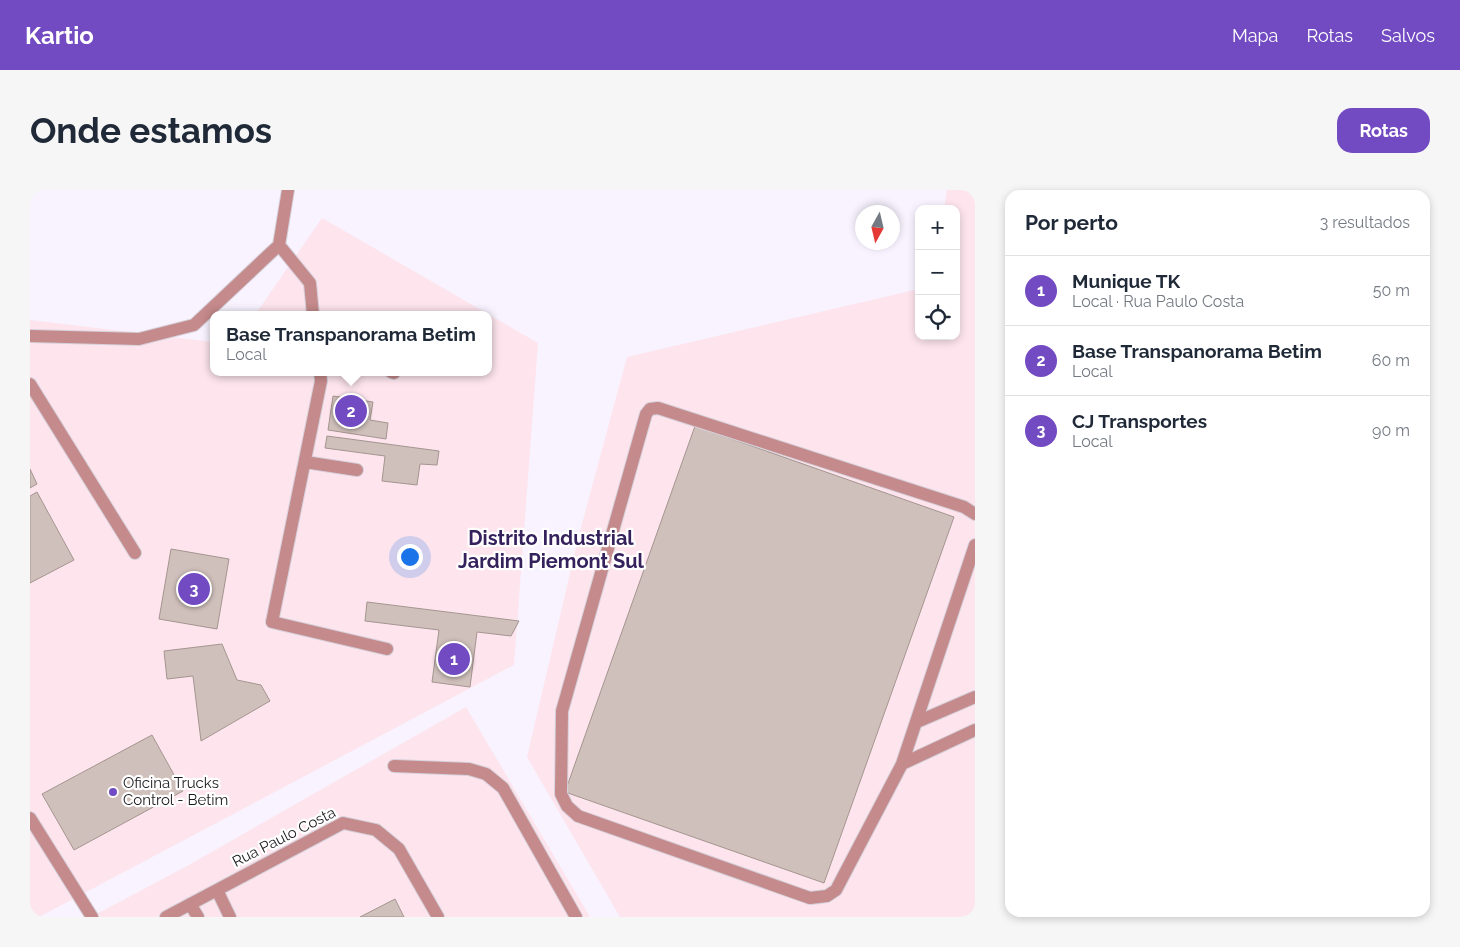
<!DOCTYPE html>
<html lang="pt">
<meta charset="utf-8">
<style>
body{margin:0;font-family:Raleway,sans-serif;background:#f6f6f7;color:#1f2937}
.controls{position:absolute;right:15px;top:15px;display:grid;overflow:hidden;border-radius:10px;box-shadow:0 2px 8px #0003}
.controls button{width:45px;height:45px;display:grid;place-items:center;padding:0;border:0;border-bottom:1px solid #e0e1e3;background:#fff;color:#1f2937;font:25px sans-serif}
.compass{position:absolute;left:825px;top:15px;width:45px;height:45px;border-radius:50%;background:#fff;box-shadow:0 2px 8px #0003;rotate:188deg}
.you{position:absolute;left:379px;top:366px;width:18px;height:18px;margin:-12px;border:4px solid #fff;border-radius:50%;background:#1a73e8;box-shadow:0 0 0 8px #1a73e833}
.badge{display:grid;place-items:center;width:32px;height:32px;border-radius:50%;background:#724ac2;color:#fff;font-size:16px;font-weight:700}
.pin{position:absolute;translate:-50% -50%;border:2px solid #fff;box-shadow:0 1px 5px #0006}
.popup{position:absolute;left:180px;top:121px;width:282px;height:65px;box-sizing:border-box;display:grid;place-content:center;border-radius:10px;background:#fff;filter:drop-shadow(0 1px 4px #0005);font-size:16px;white-space:nowrap;color:#747a83}
.popup b{font-size:19px;color:#1f2937}
.popup::after{content:'';position:absolute;left:50%;top:100%;margin-left:-10px;border:10px solid transparent;border-top-color:#fff}
.list{margin:0;padding:0;list-style:none}
h2{display:flex;justify-content:space-between;align-items:center;height:65px;margin:0;padding:0 20px;font-size:21px}
h2 small{font-size:16px;font-weight:400;color:#747a83}
.list li{display:grid;grid-template-columns:32px 1fr auto;gap:15px;align-items:center;box-sizing:border-box;height:70px;padding:0 20px;border-top:1px solid #e0e1e3}
.list b{display:block;font-size:19px;white-space:nowrap}
.list p{margin:0;font-size:16px;white-space:nowrap;color:#747a83}
.list em{font-size:16px;font-style:normal;color:#747a83}
.icon{flex:none;width:28px;height:28px;fill:none;stroke:currentColor;stroke-width:2;stroke-linecap:round;stroke-linejoin:round}
.map{position:relative;flex:none;width:945px;height:727px;overflow:hidden;border-radius:15px}
header{display:flex;align-items:center;gap:30px;box-sizing:border-box;height:70px;padding:0 25px;background:#724ac2;color:#fff}
header strong{font-size:24px}
nav{display:flex;gap:28px;margin-inline-start:auto;font-size:18px}
.intro{display:flex;align-items:center;justify-content:space-between;box-sizing:border-box;height:120px;padding:0 30px}
h1{margin:0;font-size:35px}
.button{padding:12px 22px;border-radius:15px;background:#724ac2;color:#fff;font-size:18px;font-weight:700}
main{display:flex;gap:30px;padding:0 30px}
aside{flex:1;background:#fff;border-radius:15px;box-shadow:0 2px 8px #0003}
.map>svg:first-child{display:block}
.industrial{fill:#fde4ed}
.building{fill:#d0c0bb;stroke:#a49590}
.lines{fill:none;stroke-linecap:round;stroke-linejoin:round}
.minor-casing{stroke:#d5d0da;stroke-width:14}
.minor{stroke:#c58a8b;stroke-width:12}
.poi-dot{fill:#724ac2;stroke:#fff;stroke-width:2}
.labels{text-anchor:middle;stroke-width:4.5;stroke-linejoin:round;paint-order:stroke}
.poi-label{font-size:15px;fill:#1c1a1e;stroke:#fff;text-anchor:start}
.street-label{font-size:15px;fill:#1c1a1e;stroke:#fff}
.district-label{font-size:20px;font-weight:bold;fill:#35225d;stroke:#fff}
</style>
<header>
<strong>Kartio</strong>
<nav><a>Mapa</a><a>Rotas</a><a>Salvos</a></nav>
</header>
<div class="intro"><h1>Onde estamos</h1><a class="button">Rotas</a></div>
<main>
<div class="map">
<svg width="945" height="727" viewBox="0 0 945 727">
<rect width="100%" height="100%" fill="#f8f3fe"/>
<path class="industrial" d="M917,0h28v727h-355l-93,-160 52,-222 48,-178 292,-68v47h37v-127h-12z
M292,28l216,125 -24,322 -475,252h-9v-597l183,22 1,30h274v-57h-233z
M436,517l124,210h-499l96,-51z"/>
<path class="building" d="M303,206l40,6 -3,18 18,3 -2,16 -58,-9z
M665,236l259,91 -130,366 -259,-91z
M297,246l112,15 -2,14 -17,-1 -3,21 -35,-4 3,-25 -60,-8z
M0,279l7,15 -7,4z
M7,302l37,68 -44,23v-87z
M141,359l58,10 -12,70 -58,-10z
M337,412l152,19 -8,15 -34,-4 -7,55 -38,-5 7,-52 -74,-9z
M192,454l15,36 24,5 9,16 -69,40 -8,-65 -26,3 -3,-28z
M122,545l31,56 -109,59 -32,-56z
M365,709l9,18h-44z"/>
<g class="lines">
<g class="minor-casing">
<path id="minor" d="M249,55l31,38 3,32
M0,146l109,3 55,-14 85,-80 9,-55
M290,182l1,9 -49,241 115,27
M361,182l3,1
M0,194l105,169
M275,272l52,8
M945,324l-11,-7 -306,-99 -8,1 -4,5 -84,297 -1,83 6,12 11,10 232,82 17,-2 9,-6 66,-126 73,-219
M887,532l58,-25
M872,574l73,-34
M364,576l75,3 17,5 17,14 73,129
M0,628l62,99
M187,700l13,27
M160,714l8,13
M136,727l177,-94 33,7 23,19 39,68"/>
</g>
<use href="#minor" class="minor"/>
</g>
<circle class="poi-dot" cx="83" cy="602" r="5"/>
<g class="labels">
<g class="poi-label">
<text x="93" y="598">Oficina Trucks<tspan x="93" dy="17">Control - Betim</tspan></text>
</g>
<g class="street-label">
<text transform="translate(254 647) rotate(-27)" y="5">Rua Paulo Costa</text>
</g>
<g class="district-label">
<text x="521" y="355">Distrito Industrial<tspan x="521" dy="23">Jardim Piemont Sul</tspan></text>
</g>
</g>
</svg>
<div class="controls">
<button>+</button>
<button>−</button>
<button><svg class="icon" aria-label="locate" viewBox="0 0 24 24"><circle cx="12" cy="12" r="6"/><path d="M12 2v4M12 18v4M2 12h4M18 12h4"/></svg></button>
</div>
<svg class="compass" viewBox="-18 -18 36 36"><path d="M0-13l5 13h-10z" fill="#e53935"/><path d="M0 13l5-13h-10z" fill="#747a83"/></svg>
<div class="you"></div>
<div class="pin badge" style="left:424px;top:469px">1</div>
<div class="pin badge" style="left:321px;top:221px">2</div>
<div class="popup"><b>Base Transpanorama Betim</b>Local</div>
<div class="pin badge" style="left:164px;top:399px">3</div>
</div>
<aside>
<h2>Por perto<small>3 resultados</small></h2>
<ul class="list">
<li><span class="badge">1</span><div><b>Munique TK</b><p>Local · Rua Paulo Costa</p></div><em>50 m</em></li>
<li><span class="badge">2</span><div><b>Base Transpanorama Betim</b><p>Local</p></div><em>60 m</em></li>
<li><span class="badge">3</span><div><b>CJ Transportes</b><p>Local</p></div><em>90 m</em></li>
</ul>
</aside>
</main>
